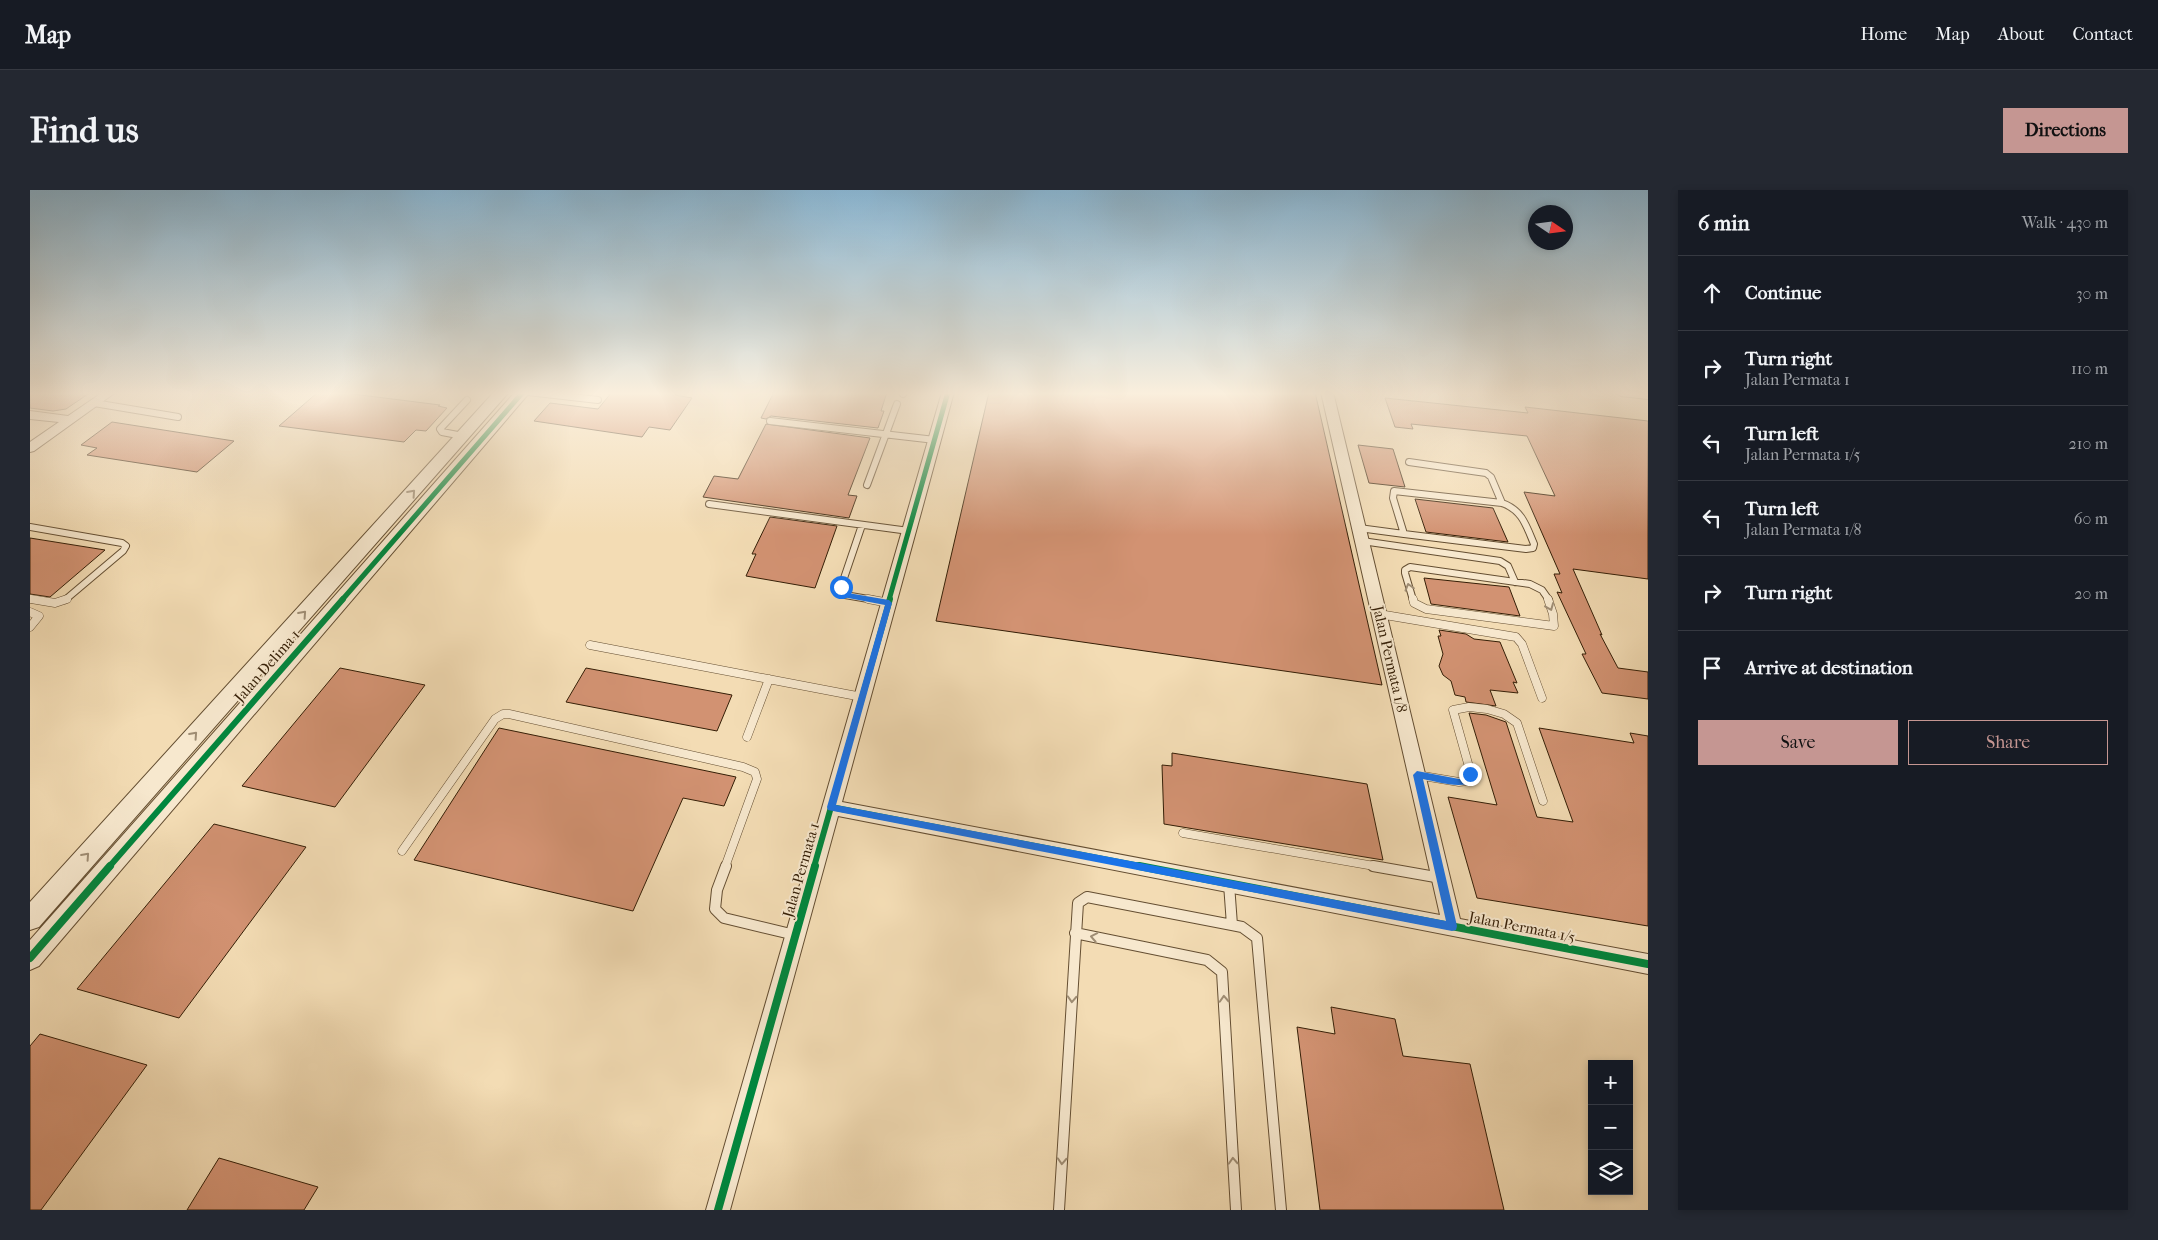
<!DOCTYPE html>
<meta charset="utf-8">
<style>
body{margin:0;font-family:"IM FELL French Canon",serif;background:#242831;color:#f1f3f6}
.controls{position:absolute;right:15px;bottom:15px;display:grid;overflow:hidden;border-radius:0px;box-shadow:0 2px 8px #0003}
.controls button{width:45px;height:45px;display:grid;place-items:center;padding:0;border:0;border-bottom:1px solid #363941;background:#171b24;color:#f1f3f6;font:25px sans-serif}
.compass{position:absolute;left:1498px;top:15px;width:45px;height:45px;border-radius:50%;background:#171b24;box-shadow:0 2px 8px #0003;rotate:103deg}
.stop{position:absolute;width:15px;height:15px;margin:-11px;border:4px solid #1a73e8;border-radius:50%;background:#fff}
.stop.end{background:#1a73e8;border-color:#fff;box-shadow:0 1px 5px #0008}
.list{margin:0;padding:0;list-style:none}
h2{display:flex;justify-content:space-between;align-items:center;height:65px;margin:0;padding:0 20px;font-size:21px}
h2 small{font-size:16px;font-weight:400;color:#9ea1a6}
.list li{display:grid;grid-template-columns:32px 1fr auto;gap:15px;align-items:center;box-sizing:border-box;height:75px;padding:0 20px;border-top:1px solid #363941}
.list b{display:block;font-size:19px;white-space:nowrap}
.list p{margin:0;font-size:16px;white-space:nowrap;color:#9ea1a6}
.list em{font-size:16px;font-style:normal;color:#9ea1a6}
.actions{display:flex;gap:10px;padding:15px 20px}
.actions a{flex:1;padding:11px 0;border:1px solid #c59692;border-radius:0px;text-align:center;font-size:18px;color:#c59692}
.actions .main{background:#c59692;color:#111}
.icon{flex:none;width:28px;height:28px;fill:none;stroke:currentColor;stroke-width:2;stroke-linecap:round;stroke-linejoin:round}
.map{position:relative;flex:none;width:1618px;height:1020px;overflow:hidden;border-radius:0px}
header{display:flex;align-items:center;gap:30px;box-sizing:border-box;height:70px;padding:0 25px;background:#171b24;border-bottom:1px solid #363941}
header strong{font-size:24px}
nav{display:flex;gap:28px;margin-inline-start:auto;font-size:18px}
.intro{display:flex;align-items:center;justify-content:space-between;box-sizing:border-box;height:120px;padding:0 30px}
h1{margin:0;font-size:35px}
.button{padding:12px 22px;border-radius:0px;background:#c59692;color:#111;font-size:18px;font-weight:700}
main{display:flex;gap:30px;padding:0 30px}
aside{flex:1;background:#171b24;border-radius:0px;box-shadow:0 2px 8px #0003}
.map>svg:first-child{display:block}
.building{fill:#d29272;stroke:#341e06}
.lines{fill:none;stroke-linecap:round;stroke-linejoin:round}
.service-far2-casing{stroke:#644e32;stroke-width:8}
.service-far1-casing{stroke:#644e32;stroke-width:9}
.service-casing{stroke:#644e32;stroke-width:12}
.minor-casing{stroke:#644e32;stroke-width:2}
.tertiary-casing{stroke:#644e32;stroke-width:2}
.service-far2{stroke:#f7e8ce;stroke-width:6}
.service-far1{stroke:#f7e8ce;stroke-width:8}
.service{stroke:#f7e8ce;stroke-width:10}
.minor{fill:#f7e8ce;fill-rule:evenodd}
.tertiary{fill:#f7e8ce;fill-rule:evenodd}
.cycleway-far2-casing{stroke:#f7e8ce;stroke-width:8}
.cycleway-far1-casing{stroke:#f7e8ce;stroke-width:9}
.cycleway-casing{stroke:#f7e8ce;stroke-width:11}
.cycleway-far2{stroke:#00873e;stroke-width:5}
.cycleway-far1{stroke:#00873e;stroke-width:6}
.cycleway{stroke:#00873e;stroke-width:8}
.oneway{stroke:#9f8d74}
.route{fill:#1a73e8}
.labels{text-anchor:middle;stroke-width:4;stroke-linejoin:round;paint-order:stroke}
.street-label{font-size:15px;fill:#341e06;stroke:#f7e8ce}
</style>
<header>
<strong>Map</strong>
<nav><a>Home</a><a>Map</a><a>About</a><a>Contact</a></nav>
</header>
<div class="intro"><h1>Find us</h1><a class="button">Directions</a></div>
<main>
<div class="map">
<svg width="1618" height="1020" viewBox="0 0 1618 1020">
<rect width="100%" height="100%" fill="#f3dcb4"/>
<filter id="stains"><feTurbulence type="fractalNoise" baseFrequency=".004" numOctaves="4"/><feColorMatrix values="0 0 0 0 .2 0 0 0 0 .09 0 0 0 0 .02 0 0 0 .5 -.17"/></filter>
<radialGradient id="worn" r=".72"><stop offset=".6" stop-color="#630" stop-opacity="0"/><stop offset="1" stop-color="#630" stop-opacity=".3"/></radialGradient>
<path class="building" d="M0,202h61l-25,17 -13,2 -23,-3z
M288,202h19l103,13 -2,1 9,2 -21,23 -10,-1 -12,12 -125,-16z
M582,202h65l-2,3 17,3 -22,32 -21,-3 -7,10 -108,-16 16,-18 48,6z
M744,202h113l-6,19h3l-6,17 -107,-12 -5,3 -5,-1z
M959,202h326l67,293 -446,-64z
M1355,208l143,15 -3,-6 123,14v158l-75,-10 29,66 -2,-1 18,34 30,4v27l-46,-6 -20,-39h4l-29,-62 5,1 -8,-19h6l-36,-82 31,4 -28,-60 -116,-12 2,5 -18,-2z
M82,232l122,19 -37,31 -110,-17 10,-7 -16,-3z
M736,234l104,14 -22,57 9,1 -8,22 -146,-21 11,-21 24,3z
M1328,255l35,4 12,38 -36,-4z
M1385,309l78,9 15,34 -82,-10z
M740,327l67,9 -22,62 -69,-12 10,-22h-4z
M0,348l75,12 -55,47 -20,-3z
M1394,388l85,9 11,29 -89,-12z
M1409,440l27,4 8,5 26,3 17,41 -4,-1 5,11 -28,-3 6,16 -30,-4 -1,-5 -10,-2 -4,-14 -8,-6 -4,-9 4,-12 -5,-18h3z
M310,478l85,17 -90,122 -93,-21z
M556,478l146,27 -15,36 -151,-29z
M1439,523l17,2 20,7 31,95 36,5 -34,-94 95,15 -4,-10 18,3v190l-171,-28 -29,-101 49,8z
M469,538l237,49 -12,29 -41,-8 -50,113 -219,-51z
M1142,563l195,31 16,76 -219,-36 -2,-59 10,1z
M184,634l92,23 -127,171 -102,-29z
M1301,817l64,12 8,37 67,8 34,146h-184l-23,-183 38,7z
M10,844l107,31 -106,145h-11v-164z
M189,968l99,29 -14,23h-117z"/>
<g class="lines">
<g class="service-far2-casing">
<path id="service-far2" d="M498,202l70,8
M873,204l1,-2
M64,213l84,14
M740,231l165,19
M433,246l-21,-4 -2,-3 27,-29
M1379,272l77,11 5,4 11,26
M837,295l30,-81
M1364,301l108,12c20,7 24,22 32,41l-1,4 -7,1 -122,-15 -11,-36z
M679,314l200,27
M832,335l-21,62 4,8 29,5
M0,337l92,16 4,3 -3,5 -58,49
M1329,338l45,6
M1332,351l138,20 8,5 7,16
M0,409l8,1
M1383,410l-8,-27v-3l5,-3 120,17 12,6 7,10"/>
</g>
<g class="service-far1-casing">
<path id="service-far1" d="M1,409l24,4 12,-4
M838,409l21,4
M1383,409l1,4 12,6 128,17 -1,-12 -5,-15
M0,422l9,4 -9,11
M1349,424l137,23 6,7 20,54
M560,455l272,52
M717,547l22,-58
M1387,585l42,7 9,-1 3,-7 -18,-64 16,-3 18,2 17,5 13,9 26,78
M1153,643l197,34
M372,661l93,-132 8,-5h6l234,53 12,5 2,7 -32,88"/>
</g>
<g class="service-casing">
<path id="service" d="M696,676l-9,24 -2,19 9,9 71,17
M1343,676l68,12
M1202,735l10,2 15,11 24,272
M1045,743l132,27 15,12 14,238
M1029,1020l19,-307 9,-6 145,28 -3,-41"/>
</g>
<g class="minor-casing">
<path id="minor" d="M73,202h13l-82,59 -4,1v-10l29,-20 -29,-3v-8l38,5z
M912,202h12l-112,410 598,113 -119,-523h12l127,527 188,35v20l-810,-158 -108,394h-24z"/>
</g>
<g class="tertiary-casing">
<path id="tertiary" d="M464,202h15l-470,535 -9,3v-28z
M485,202h15l-491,574 -9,4v-30z
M1584,202h34v7l-27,-3z"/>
</g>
<use href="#service-far2" class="service-far2"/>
<use href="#service-far1" class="service-far1"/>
<use href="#service" class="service"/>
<use href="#minor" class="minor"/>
<use href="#tertiary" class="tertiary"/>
<g class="cycleway-far2-casing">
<path id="cycleway-far2" d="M312,410l181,-208
M859,410l59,-208"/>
</g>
<g class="cycleway-far1-casing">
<path id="cycleway-far1" d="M801,617l314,60
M79,677l234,-268
M784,677l76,-268"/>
</g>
<g class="cycleway-casing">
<path id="cycleway" d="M1109,676l509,98
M0,768l80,-92
M688,1020l97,-344"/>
</g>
<use href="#cycleway-far2" class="cycleway-far2"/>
<use href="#cycleway-far1" class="cycleway-far1"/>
<use href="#cycleway" class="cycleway"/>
</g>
<defs><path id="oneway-chevron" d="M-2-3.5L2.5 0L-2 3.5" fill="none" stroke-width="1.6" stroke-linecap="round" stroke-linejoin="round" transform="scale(1.25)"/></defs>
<g class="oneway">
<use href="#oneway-chevron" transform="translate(382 303) rotate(-48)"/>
<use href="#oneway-chevron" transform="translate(1379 397) rotate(-106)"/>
<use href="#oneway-chevron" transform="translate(1520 417) rotate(68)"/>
<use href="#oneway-chevron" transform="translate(273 424) rotate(-48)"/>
<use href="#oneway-chevron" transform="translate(164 545) rotate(-48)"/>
<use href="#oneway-chevron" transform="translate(56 666) rotate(-48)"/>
<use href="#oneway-chevron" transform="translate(1064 747) rotate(-169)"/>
<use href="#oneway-chevron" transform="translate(1042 809) rotate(93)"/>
<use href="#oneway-chevron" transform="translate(1194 809) rotate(-93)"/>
<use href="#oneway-chevron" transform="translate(1032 971) rotate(93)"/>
<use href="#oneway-chevron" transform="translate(1203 971) rotate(-93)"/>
</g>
<linearGradient id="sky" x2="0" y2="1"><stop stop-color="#89b6d3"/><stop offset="0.59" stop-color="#faefdd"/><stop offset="1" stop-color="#faefdd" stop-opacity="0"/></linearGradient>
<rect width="1618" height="345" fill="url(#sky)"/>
<path class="route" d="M811,395l7,8 41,7 3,3 -56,202 610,116 -33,-146 4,-4 42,8 6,-1 2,-6 3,-1 5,3 -3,9c-16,5 -34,-1 -49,-4l34,147 -1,4 -4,1 -624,-121 -1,-3 58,-202 -42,-8 -6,-10z"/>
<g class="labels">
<g class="street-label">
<text transform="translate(1360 469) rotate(77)" y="5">Jalan Permata 1/8</text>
<text transform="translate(237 476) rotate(-49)" y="5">Jalan Delima 1</text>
<text transform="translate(771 680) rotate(-74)" y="5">Jalan Permata 1</text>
<text transform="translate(1492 737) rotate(11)" y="5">Jalan Permata 1/5</text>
</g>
</g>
<rect width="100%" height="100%" filter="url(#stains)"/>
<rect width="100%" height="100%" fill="url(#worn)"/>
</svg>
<div class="controls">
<button>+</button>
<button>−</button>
<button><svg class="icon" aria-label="layers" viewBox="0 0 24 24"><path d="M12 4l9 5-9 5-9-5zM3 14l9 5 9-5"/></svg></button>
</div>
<svg class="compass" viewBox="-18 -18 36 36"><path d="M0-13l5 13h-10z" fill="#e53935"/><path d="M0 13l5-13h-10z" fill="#9ea1a6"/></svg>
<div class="stop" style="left:811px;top:397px"></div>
<div class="stop end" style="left:1440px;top:584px"></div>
</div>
<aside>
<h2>6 min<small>Walk · 430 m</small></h2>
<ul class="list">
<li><svg class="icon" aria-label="ahead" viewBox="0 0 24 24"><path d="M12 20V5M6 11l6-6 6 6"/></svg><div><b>Continue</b></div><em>30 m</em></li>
<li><svg class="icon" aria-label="right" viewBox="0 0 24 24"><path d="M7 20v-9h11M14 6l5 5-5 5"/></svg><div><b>Turn right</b><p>Jalan Permata 1</p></div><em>110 m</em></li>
<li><svg class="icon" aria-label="left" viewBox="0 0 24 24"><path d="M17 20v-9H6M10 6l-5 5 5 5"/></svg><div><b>Turn left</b><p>Jalan Permata 1/5</p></div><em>210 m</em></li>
<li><svg class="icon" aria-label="left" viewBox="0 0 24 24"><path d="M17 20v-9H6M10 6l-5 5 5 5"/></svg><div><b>Turn left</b><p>Jalan Permata 1/8</p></div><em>60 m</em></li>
<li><svg class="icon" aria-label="right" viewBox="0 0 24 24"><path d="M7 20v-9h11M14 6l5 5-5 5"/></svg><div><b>Turn right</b></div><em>20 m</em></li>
<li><svg class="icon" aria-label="arrive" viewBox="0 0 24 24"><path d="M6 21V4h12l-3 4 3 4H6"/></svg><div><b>Arrive at destination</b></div></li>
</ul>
<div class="actions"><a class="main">Save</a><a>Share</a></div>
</aside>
</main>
